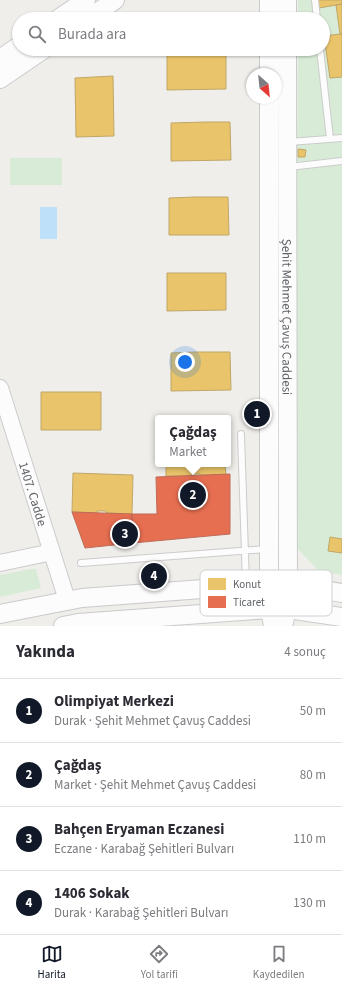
<!DOCTYPE html>
<html lang="tr">
<meta charset="utf-8">
<style>
body{margin:0;font-family:"Source Sans 3",sans-serif;background:#f7f7f7;color:#2b2b33}
.compass{position:absolute;left:246px;top:68px;width:36px;height:36px;border-radius:50%;background:#fff;box-shadow:0 1px 3px #0004;rotate:153deg}
.you{position:absolute;left:185px;top:362px;width:14px;height:14px;margin:-10px;border:3px solid #fff;border-radius:50%;background:#1a73e8;box-shadow:0 0 0 6px #1a73e833}
.badge{display:grid;place-items:center;width:26px;height:26px;border-radius:50%;background:#111827;color:#fff;font-size:13px;font-weight:700}
.pin{position:absolute;translate:-50% -50%;border:2px solid #fff;box-shadow:0 1px 4px #0006}
.popup{position:absolute;left:155px;top:415px;width:76px;height:52px;box-sizing:border-box;display:grid;place-content:center;border-radius:4px;background:#fff;filter:drop-shadow(0 1px 3px #0005);font-size:13px;white-space:nowrap;color:#7c7c81}
.popup b{font-size:15px;color:#2b2b33}
.popup::after{content:'';position:absolute;left:50%;top:100%;margin-left:-8px;border:8px solid transparent;border-top-color:#fff}
.list{margin:0;padding:0;list-style:none}
h2{display:flex;justify-content:space-between;align-items:center;height:52px;margin:0;padding:0 16px;font-size:17px}
h2 small{font-size:13px;font-weight:400;color:#7c7c81}
.list li{display:grid;grid-template-columns:26px 1fr auto;gap:12px;align-items:center;box-sizing:border-box;height:64px;padding:0 16px;border-top:1px solid #e1e1e2}
.list b{display:block;font-size:15px;white-space:nowrap}
.list p{margin:0;font-size:13px;white-space:nowrap;color:#7c7c81}
.list em{font-size:13px;font-style:normal;color:#7c7c81}
.icon{flex:none;width:22px;height:22px;fill:none;stroke:currentColor;stroke-width:2;stroke-linecap:round;stroke-linejoin:round}
.map{position:relative;flex:none;width:342px;height:626px;overflow:hidden}
.search{position:absolute;background:#fff;box-shadow:0 1px 3px #0004;left:12px;right:12px;top:12px;height:44px;display:flex;align-items:center;gap:10px;box-sizing:border-box;padding:0 14px;border-radius:22px;color:#7c7c81;font-size:15px}
.sheet{height:308px;background:#fff}
nav{display:flex;justify-content:space-around;align-items:center;box-sizing:border-box;height:56px;border-top:1px solid #e1e1e2;background:#fff;font-size:11px;color:#7c7c81}
nav a{display:grid;justify-items:center;gap:2px}
nav .on{color:#111827}
.map>svg:first-child{display:block}
.green{fill:#d8ebd6}
.water{fill:#bfe0f9}
.homes{fill:#e9c46a;stroke:#c0a769}
.shops{fill:#e76f51;stroke:#be6b58}
.lines{fill:none;stroke-linecap:round;stroke-linejoin:round}
.service-casing{stroke:#cbcccc;stroke-width:8}
.tertiary-casing{stroke:#cbcccc;stroke-width:18}
.secondary-casing{stroke:#cacacb;stroke-width:20}
.service{stroke:#fdfcfc;stroke-width:6}
.tertiary{stroke:#fdfcfc;stroke-width:16}
.secondary{stroke:#fdfcfc;stroke-width:18}
.labels{text-anchor:middle;stroke-width:4;stroke-linejoin:round;paint-order:stroke}
.street-label{font-size:13px;fill:#5f6368;stroke:#fff}
.key{fill:#fff;stroke:#cfd0d2;stroke-width:1}
.key-label{font-size:11px;fill:#5f6368}
</style>
<div class="map">
<svg width="342" height="626" viewBox="0 0 342 626">
<rect width="100%" height="100%" fill="#efeeea"/>
<path class="green" d="M298,0h44v575l-23,-4 -22,-23 -1,-273 2,-226h25v-30h-25z
M10,158h52v27h-52z
M31,569h5l5,19 -41,9v-22z"/>
<path class="water" d="M40,207h17v32h-17z"/>
<path class="homes" d="M318,0h24v4l-23,4z
M342,4v30h-2l-4,-29z
M340,34h2v43l-12,1 -6,-42z
M226,51v38l-59,1v-38z
M113,76l1,60 -38,1 -1,-59z
M205,122h25l1,38 -60,1v-38z
M298,149l8,1 -1,7h-7z
M194,197h34l1,38h-60v-37z
M167,273h59v37l-59,1z
M196,352h34l1,38 -60,1v-38z
M41,392h60v38h-60z
M166,464h59l1,11h-26v-1h-9v2h-25z
M73,473l60,2 -1,39 -26,-1v-2h-9v2l-25,-1z
M330,537l12,2v14l-14,-2z"/>
<path class="shops" d="M230,474v60l-97,9 -1,-29h25l-1,-37z
M72,512l60,2 1,29 -48,5z"/>
<g class="lines">
<g class="service-casing">
<path id="service" d="M315,0l2,19
M320,49l10,90
M289,142l53,-4
M289,167l53,-6
M241,434l5,150
M81,563l186,-14"/>
</g>
<g class="tertiary-casing">
<g id="tertiary">
<path id="s1" d="M0,388l67,212"/>
<path d="M0,563l52,-11"/>
<path d="M269,609l3,17"/>
<path d="M284,626l4,-17"/>
</g>
</g>
<g class="secondary-casing">
<g id="secondary">
<path d="M287,0v19"/>
<path d="M58,19l28,-19"/>
<path d="M88,19l27,-19"/>
<path d="M269,19v-19"/>
<path id="s2" d="M287,49l1,560"/>
<path d="M0,59l19,-13"/>
<path d="M269,74v-25"/>
<path d="M0,79l44,-30"/>
<path d="M269,609v-511"/>
<path d="M0,614l82,-16 187,-14 30,2 43,7"/>
<path d="M63,626l15,-3 191,-14h19l54,8"/>
</g>
</g>
<use href="#service" class="service"/>
<use href="#tertiary" class="tertiary"/>
<use href="#secondary" class="secondary"/>
</g>
<g class="labels">
<g class="street-label">
<text dy="5" stroke="none"><textPath href="#s2" startOffset="268">Şehit Mehmet Çavuş Caddesi</textPath></text>
<text dy="5" stroke="none"><textPath href="#s1" startOffset="111">1407. Cadde</textPath></text>
</g>
</g>
<rect x="200" y="570" width="132" height="46" rx="6" class="key"/>
<rect x="208" y="578" width="18" height="12" fill="#e9c46a"/>
<rect x="208" y="596" width="18" height="12" fill="#e76f51"/>
<g class="key-label">
<text x="233" y="588">Konut</text>
<text x="233" y="606">Ticaret</text>
</g>
</svg>
<svg class="compass" viewBox="-18 -18 36 36"><path d="M0-13l5 13h-10z" fill="#e53935"/><path d="M0 13l5-13h-10z" fill="#7c7c81"/></svg>
<div class="you"></div>
<div class="pin badge" style="left:257px;top:414px">1</div>
<div class="pin badge" style="left:193px;top:495px">2</div>
<div class="popup"><b>Çağdaş</b>Market</div>
<div class="pin badge" style="left:125px;top:534px">3</div>
<div class="pin badge" style="left:154px;top:576px">4</div>
<div class="search"><svg class="icon" aria-label="search" viewBox="0 0 24 24"><circle cx="10" cy="10" r="6"/><path d="M15 15l6 6"/></svg>Burada ara</div>
</div>
<section class="sheet">
<h2>Yakında<small>4 sonuç</small></h2>
<ul class="list">
<li><span class="badge">1</span><div><b>Olimpiyat Merkezi</b><p>Durak · Şehit Mehmet Çavuş Caddesi</p></div><em>50 m</em></li>
<li><span class="badge">2</span><div><b>Çağdaş</b><p>Market · Şehit Mehmet Çavuş Caddesi</p></div><em>80 m</em></li>
<li><span class="badge">3</span><div><b>Bahçen Eryaman Eczanesi</b><p>Eczane · Karabağ Şehitleri Bulvarı</p></div><em>110 m</em></li>
<li><span class="badge">4</span><div><b>1406 Sokak</b><p>Durak · Karabağ Şehitleri Bulvarı</p></div><em>130 m</em></li>
</ul>
</section>
<nav>
<a class="on"><svg class="icon" aria-label="map" viewBox="0 0 24 24"><path d="M3 6l6-2 6 2 6-2v14l-6 2-6-2-6 2zM9 4v14M15 6v14"/></svg>Harita</a>
<a><svg class="icon" aria-label="directions" viewBox="0 0 24 24"><path d="M12 3l9 9-9 9-9-9zM9 14v-3h6M13 9l2 2-2 2"/></svg>Yol tarifi</a>
<a><svg class="icon" aria-label="saved" viewBox="0 0 24 24"><path d="M7 4h10v16l-5-4-5 4z"/></svg>Kaydedilen</a>
</nav>
